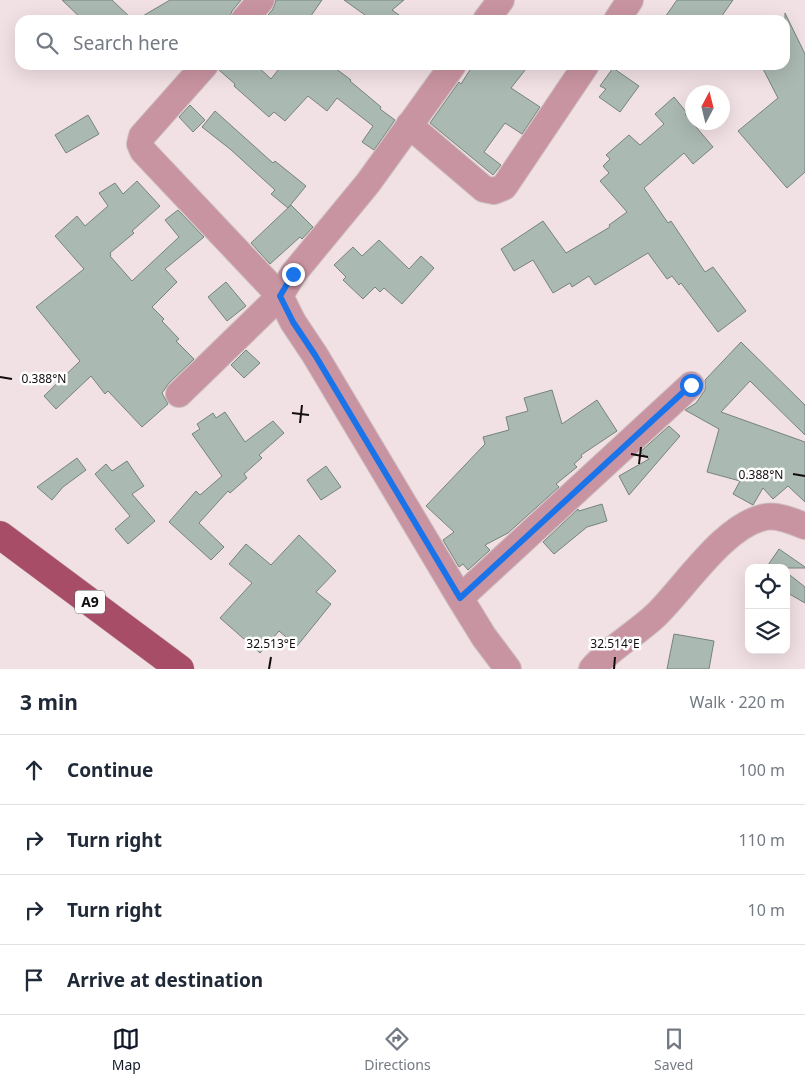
<!DOCTYPE html>
<meta charset="utf-8">
<style>
body{margin:0;font-family:"Noto Sans",sans-serif;background:#f6f6f7;color:#1f2937}
.controls{position:absolute;right:15px;bottom:15px;display:grid;overflow:hidden;border-radius:10px;box-shadow:0 5px 20px #0002}
.controls button{width:45px;height:45px;display:grid;place-items:center;padding:0;border:0;border-bottom:1px solid #e0e1e3;background:#fff;color:#1f2937;font:25px sans-serif}
.compass{position:absolute;left:685px;top:85px;width:45px;height:45px;border-radius:50%;background:#fff;box-shadow:0 5px 20px #0002;rotate:7deg}
.stop{position:absolute;width:15px;height:15px;margin:-11px;border:4px solid #1a73e8;border-radius:50%;background:#fff}
.stop.end{background:#1a73e8;border-color:#fff;box-shadow:0 1px 5px #0008}
.list{margin:0;padding:0;list-style:none}
h2{display:flex;justify-content:space-between;align-items:center;height:65px;margin:0;padding:0 20px;font-size:21px}
h2 small{font-size:16px;font-weight:400;color:#747a83}
.list li{display:grid;grid-template-columns:32px 1fr auto;gap:15px;align-items:center;box-sizing:border-box;height:70px;padding:0 20px;border-top:1px solid #e0e1e3}
.list b{display:block;font-size:19px;white-space:nowrap}
.list em{font-size:16px;font-style:normal;color:#747a83}
.icon{flex:none;width:28px;height:28px;fill:none;stroke:currentColor;stroke-width:2;stroke-linecap:round;stroke-linejoin:round}
.map{position:relative;flex:none;width:805px;height:669px;overflow:hidden}
.search{position:absolute;background:#fff;box-shadow:0 5px 20px #0002;left:15px;right:15px;top:15px;height:55px;display:flex;align-items:center;gap:12px;box-sizing:border-box;padding:0 18px;border-radius:15px;color:#747a83;font-size:19px}
.sheet{height:345px;background:#fff}
nav{display:flex;justify-content:space-around;align-items:center;box-sizing:border-box;height:70px;border-top:1px solid #e0e1e3;background:#fff;font-size:14px;color:#747a83}
nav a{display:grid;justify-items:center;gap:2px}
nav .on{color:#111827}
.map>svg:first-child{display:block}
.building{fill:#aab9b2;stroke:#76847e}
.lines{fill:none;stroke-linecap:round;stroke-linejoin:round}
.minor-casing{stroke:#cdbec2;stroke-width:28}
.major-casing{stroke:#cdbec2;stroke-width:29}
.minor{stroke:#c994a1;stroke-width:26}
.major{stroke:#a84d68;stroke-width:28}
.route{stroke:#1a73e8;stroke-width:6}
.ticks{fill:none;stroke:#120c0d;stroke-width:2}
.labels{text-anchor:middle;stroke-width:5;stroke-linejoin:round;paint-order:stroke}
.shield{fill:#fff;stroke:#595556;stroke-width:1}
.shield-label{font-size:14px;font-weight:bold;fill:#120c0d}
.ticks-label{font-size:12px;text-anchor:middle;fill:#120c0d;stroke:#fff;stroke-width:5;stroke-linejoin:round;paint-order:stroke}
</style>
<div class="map">
<svg width="805" height="669" viewBox="0 0 805 669">
<rect width="100%" height="100%" fill="#f1e0e4"/>
<path class="building" d="M62,0h50l21,20h-50z
M170,0h71l-9,11 -3,9h-93z
M276,0h46l-14,20h-44l9,-11z
M344,0h60l-12,10 14,10h-34z
M677,0h56l-14,20h-56z
M785,13l20,41v118l-18,16 -49,-57 40,-33 -17,-33h24z
M220,65h36l15,14 11,-14h49l20,15 -1,1 31,26 -1,2 15,11 -21,30 -12,-8 11,-16 -36,-28 -10,13 -19,-15 -23,25 -11,-9 -5,5 -35,-31 1,-2 -16,-14z
M473,65h56l-18,23 29,19 -18,27 -17,-11 -21,29 17,13 -8,10 -63,-52 29,-41 2,2z
M613,68l26,18 -19,26 -21,-15 7,-8 -6,-3z
M674,97l13,16 -2,1 28,33 -20,17 -9,-11 -40,35 24,35 3,-2 34,51 8,-5 33,44 -28,21 -37,-49 -2,2 -7,-9 -5,3 -19,-26 -53,32 -6,-9 -17,11 -2,-4 -17,10 -20,-33 -19,11 -13,-22 42,-28 23,32 44,-26 -1,-2 18,-13 -27,-31 9,-8 -6,-7 7,-7 -4,-4 23,-20 11,10 24,-21 -9,-10z
M190,105l15,15 -12,12 -14,-15z
M215,111l58,52 2,-2 31,25 -18,22 -17,-14 4,-4 -45,-41 -28,-22z
M88,115l11,19 -33,19 -11,-18z
M137,181l23,25 -28,25 2,2 -24,20 1,2 -1,1 22,25 47,-44 -14,-17 13,-10 26,27 -39,32 12,13 -25,25 12,12 -2,2 17,18 -3,2 18,18 -25,24 -7,10 6,11 -26,23 -34,-36 -3,3 -14,-18 -35,33 -12,-13 36,-35 -44,-54 48,-38 -29,-33 22,-20 8,10 23,-20 -9,-13 16,-10 8,11z
M291,205l22,22 -11,12 -2,-2 -30,27 -19,-21z
M379,240l30,29 12,-13 13,12 -32,36 -18,-16 -4,4 -5,-5 -12,12 -20,-19 3,-3 -12,-12 19,-18 9,9z
M226,282l20,24 -19,15 -19,-24z
M741,342l64,63v30l-55,-54 -29,31 84,30v60l-17,-16 -15,13 -10,-11 -10,17 -20,-11 7,-13 -33,-9 12,-43 -34,-19 11,-7 9,-13v-10z
M246,350l14,13 -16,15 -13,-13z
M552,390l10,34 35,-24 20,31 -36,24 1,2 -8,7 3,3 -21,17 3,3 -51,46 -23,12 5,5 -22,20 -5,-6 -4,3 -16,-27 11,-8 -28,-26 59,-62 -2,-7 26,-7 -3,-13 22,-6 -4,-13z
M225,412l20,30 28,-21 11,12 -25,22 3,3 -18,16 3,4 -17,15 -2,-2 -29,32 25,24 -13,13 -42,-38 27,-31 4,4 22,-19 -30,-42 8,-5 -3,-5 16,-11 3,5z
M669,426l11,10 -51,59 -10,-19 30,-17 -9,-7z
M77,458l9,12 -23,17 -11,13 -15,-13z
M127,461l17,25 -12,8 23,27 -27,23 -13,-15 15,-13 -35,-42 11,-10 6,7z
M326,466l15,21 -20,13 -14,-20z
M602,504l5,17 -20,6 -33,27 -11,-12 35,-33 1,2z
M299,535l37,36 -20,21 15,12 -34,42 -18,-15 -19,22 -40,-35 32,-35 -23,-19 17,-20 25,21z
M779,549l26,18v1h-39z
M786,572l19,15v16l-19,-11z
M674,634l40,7 -5,28h-42z"/>
<g class="lines">
<g class="minor-casing">
<path id="minor" d="M244,20l17,-20
M486,20l15,-20
M617,20l13,-20
M453,65l-85,118 -75,91 -13,22 13,26 22,33 145,243 24,39 24,32
M409,125l75,64 10,2 10,-4 82,-122
M179,394l101,-98 -137,-145 -3,-7 2,-8 63,-71
M460,598l231,-213
M592,669c18,-21 44,-35 64,-54 29,-28 68,-90 109,-98 14,-2 27,4 40,9"/>
</g>
<g class="major-casing">
<path id="major" d="M0,535l180,134"/>
</g>
<use href="#minor" class="minor"/>
<use href="#major" class="major"/>
</g>
<g class="lines">
<path class="route" d="M293,274l-13,22 13,26 22,33 145,243 231,-213"/>
</g>
<path class="ticks" d="M0,377l12,2M292,413l17,2M300,423l2,-18M631,454l17,3M639,464l2,-17M793,474l12,2M269,669l2,-12M614,669l1,-12"/>
<g class="labels">
<rect class="shield" x="75" y="590.5" width="30" height="23" rx="4"/>
<g class="shield-label">
<text x="90" y="607">A9</text>
</g>
</g>
<g class="ticks-label">
<text x="44" y="383">0.388°N</text>
<text x="761" y="479">0.388°N</text>
<text x="271" y="648">32.513°E</text>
<text x="615" y="648">32.514°E</text>
</g>
</svg>
<div class="controls">
<button><svg class="icon" aria-label="locate" viewBox="0 0 24 24"><circle cx="12" cy="12" r="6"/><path d="M12 2v4M12 18v4M2 12h4M18 12h4"/></svg></button>
<button><svg class="icon" aria-label="layers" viewBox="0 0 24 24"><path d="M12 4l9 5-9 5-9-5zM3 14l9 5 9-5"/></svg></button>
</div>
<svg class="compass" viewBox="-18 -18 36 36"><path d="M0-13l5 13h-10z" fill="#e53935"/><path d="M0 13l5-13h-10z" fill="#747a83"/></svg>
<div class="stop" style="left:691px;top:385px"></div>
<div class="stop end" style="left:293px;top:274px"></div>
<div class="search"><svg class="icon" aria-label="search" viewBox="0 0 24 24"><circle cx="10" cy="10" r="6"/><path d="M15 15l6 6"/></svg>Search here</div>
</div>
<section class="sheet">
<h2>3 min<small>Walk · 220 m</small></h2>
<ul class="list">
<li><svg class="icon" aria-label="ahead" viewBox="0 0 24 24"><path d="M12 20V5M6 11l6-6 6 6"/></svg><div><b>Continue</b></div><em>100 m</em></li>
<li><svg class="icon" aria-label="right" viewBox="0 0 24 24"><path d="M7 20v-9h11M14 6l5 5-5 5"/></svg><div><b>Turn right</b></div><em>110 m</em></li>
<li><svg class="icon" aria-label="right" viewBox="0 0 24 24"><path d="M7 20v-9h11M14 6l5 5-5 5"/></svg><div><b>Turn right</b></div><em>10 m</em></li>
<li><svg class="icon" aria-label="arrive" viewBox="0 0 24 24"><path d="M6 21V4h12l-3 4 3 4H6"/></svg><div><b>Arrive at destination</b></div></li>
</ul>
</section>
<nav>
<a class="on"><svg class="icon" aria-label="map" viewBox="0 0 24 24"><path d="M3 6l6-2 6 2 6-2v14l-6 2-6-2-6 2zM9 4v14M15 6v14"/></svg>Map</a>
<a><svg class="icon" aria-label="directions" viewBox="0 0 24 24"><path d="M12 3l9 9-9 9-9-9zM9 14v-3h6M13 9l2 2-2 2"/></svg>Directions</a>
<a><svg class="icon" aria-label="saved" viewBox="0 0 24 24"><path d="M7 4h10v16l-5-4-5 4z"/></svg>Saved</a>
</nav>
